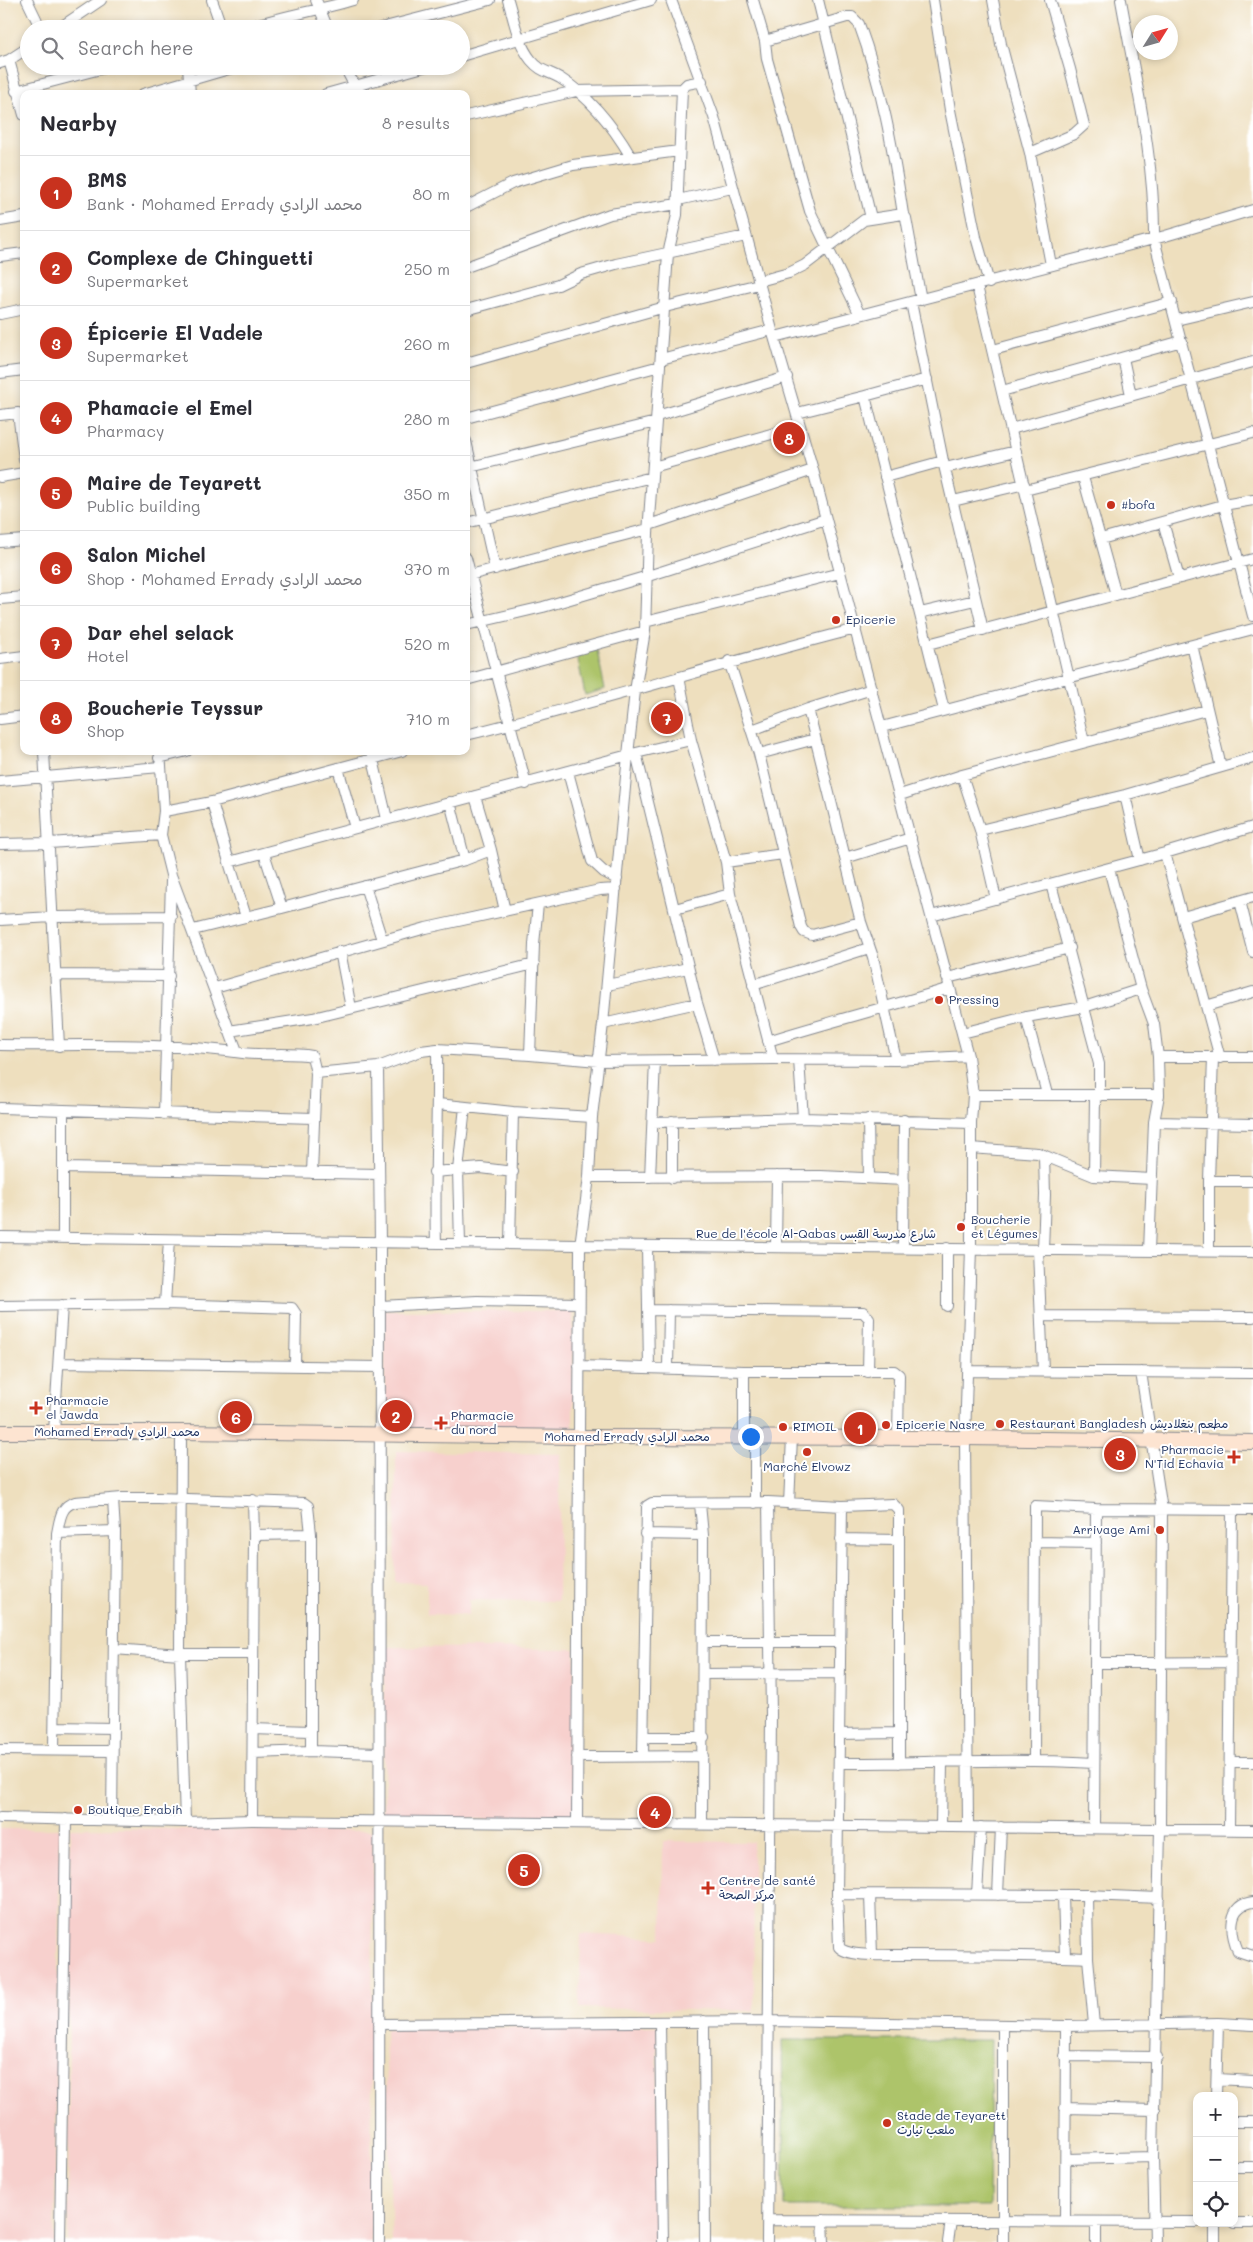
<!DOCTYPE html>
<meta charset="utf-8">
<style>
body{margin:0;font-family:Mali,"Playpen Sans Arabic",sans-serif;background:#f7f7f7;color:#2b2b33}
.controls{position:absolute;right:15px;bottom:15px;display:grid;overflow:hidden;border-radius:10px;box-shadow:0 2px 8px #0003}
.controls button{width:45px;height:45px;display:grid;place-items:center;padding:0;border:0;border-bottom:1px solid #e1e1e2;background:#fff;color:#2b2b33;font:25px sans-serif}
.compass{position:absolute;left:1133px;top:15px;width:45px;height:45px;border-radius:50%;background:#fff;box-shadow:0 2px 8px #0003;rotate:53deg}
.you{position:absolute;left:750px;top:1436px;width:18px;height:18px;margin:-12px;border:4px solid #fff;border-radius:50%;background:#1a73e8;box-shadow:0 0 0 8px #1a73e833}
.badge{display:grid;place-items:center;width:32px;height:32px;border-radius:50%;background:#c8321e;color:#fff;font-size:16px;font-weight:700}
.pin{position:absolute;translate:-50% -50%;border:2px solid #fff;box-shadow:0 1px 5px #0006}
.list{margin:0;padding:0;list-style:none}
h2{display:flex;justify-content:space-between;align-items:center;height:65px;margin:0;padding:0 20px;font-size:21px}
h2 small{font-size:16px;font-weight:400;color:#7c7c81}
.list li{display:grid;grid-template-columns:32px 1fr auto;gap:15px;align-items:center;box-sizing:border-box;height:75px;padding:0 20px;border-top:1px solid #e1e1e2}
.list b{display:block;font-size:19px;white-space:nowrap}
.list p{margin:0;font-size:16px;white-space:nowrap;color:#7c7c81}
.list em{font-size:16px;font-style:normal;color:#7c7c81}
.icon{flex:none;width:28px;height:28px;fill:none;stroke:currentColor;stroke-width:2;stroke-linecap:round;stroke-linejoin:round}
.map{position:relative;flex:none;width:1253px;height:2242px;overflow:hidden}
.search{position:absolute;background:#fff;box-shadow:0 2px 8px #0003;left:20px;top:20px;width:450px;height:55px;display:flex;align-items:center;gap:12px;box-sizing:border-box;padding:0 18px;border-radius:28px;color:#7c7c81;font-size:19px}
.panel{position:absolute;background:#fff;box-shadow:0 2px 8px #0003;left:20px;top:90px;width:450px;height:665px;border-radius:10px}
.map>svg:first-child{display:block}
.built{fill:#f7d0cd}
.green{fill:#adc46a;stroke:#647a64}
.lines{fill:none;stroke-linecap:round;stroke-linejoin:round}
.street-casing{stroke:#84878e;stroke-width:12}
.secondary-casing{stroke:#84878e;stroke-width:16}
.street{stroke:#fff;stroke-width:10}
.secondary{stroke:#fde4d1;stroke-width:14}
.poi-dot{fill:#c8321e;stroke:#fff;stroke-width:2}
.labels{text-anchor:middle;stroke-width:4;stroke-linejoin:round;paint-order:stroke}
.poi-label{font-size:12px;fill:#1b2f5e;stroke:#fff;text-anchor:start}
.street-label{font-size:12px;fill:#1b2f5e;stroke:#fff}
</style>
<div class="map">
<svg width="1253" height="2242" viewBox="0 0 1253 2242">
<rect width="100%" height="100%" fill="#fff"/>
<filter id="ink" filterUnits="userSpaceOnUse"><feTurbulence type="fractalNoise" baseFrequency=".02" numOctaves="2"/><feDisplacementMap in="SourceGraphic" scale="10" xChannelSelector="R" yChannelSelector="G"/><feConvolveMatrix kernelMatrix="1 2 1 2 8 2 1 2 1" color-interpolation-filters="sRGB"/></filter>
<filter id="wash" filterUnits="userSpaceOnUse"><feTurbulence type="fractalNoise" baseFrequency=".0096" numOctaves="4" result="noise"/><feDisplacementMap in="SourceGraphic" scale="20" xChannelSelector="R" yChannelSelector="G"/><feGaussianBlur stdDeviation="1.12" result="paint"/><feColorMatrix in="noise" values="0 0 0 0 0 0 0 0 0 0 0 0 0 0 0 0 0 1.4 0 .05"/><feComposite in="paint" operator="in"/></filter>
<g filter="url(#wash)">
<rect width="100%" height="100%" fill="#eedfbe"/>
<path class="built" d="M385,1311h188v122l-188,-1z
M396,1451l164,3 -2,147 -89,-1v15l-42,-1v-31l-32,-1z
M385,1647l190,2v171l-191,-2z
M70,1828l303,3 -2,411h-303z
M0,1829h60l-6,413h-54z
M663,1841l90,1 1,169 -175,-3 2,-74 81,4z
M657,2026l3,216h-268l-7,-213z"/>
<path class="green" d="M597,650l8,39 -20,6 -8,-40z
M782,2040h209l-2,166h-205z"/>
</g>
<g filter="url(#ink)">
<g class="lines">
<g class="street-casing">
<path id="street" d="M27,0l14,29
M212,0l10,29
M316,0l12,29
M508,0c6,20 10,44 23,60 10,12 17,11 29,18 30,19 53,48 71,79
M671,0l43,117 58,213 41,140 155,586 5,39 -2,28v125l-6,190 3,389
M753,0l12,41 2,18 43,152 50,104
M818,0l53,218
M933,0l17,110 26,127 13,46
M993,0l8,44 29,109 21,112
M1121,0c14,79 34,159 33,239l99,377
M58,29l43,-29
M242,29c37,-12 74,-18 111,-29
M377,29l113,-29
M765,41l82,-24h5l7,7c23,62 34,125 44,190
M461,56l190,-56
M9,60l20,-13
M0,63l9,-3 15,55
M188,66l2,28
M344,66l7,13 12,15
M16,91l96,-25
M143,94l96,-28
M326,94l101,-28
M466,116l110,-25 106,-2
M1030,153l44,-19 10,-9 -14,-56 -20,-69
M678,200l54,-12
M466,207l47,-24 60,-18 106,-14
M0,221l24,-4
M0,256l24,-3
M466,267l144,-53 68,-10
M759,281l30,-8 16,-8 59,-45 39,-6 3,4 15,82
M977,286l107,456
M911,302l32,159 40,169
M466,310l92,-25 23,-11 35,-10 130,-28
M0,314l24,-5
M1176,320l77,-18
M775,337l390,-101 88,-26
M993,350l179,-48
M1123,358l8,37
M661,359l111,-29
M466,363l199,-56 94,-23
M0,373l24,-3
M1002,391l180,-50
M865,396l62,-17
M797,413l68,-17 79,314
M0,415l18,-2 6,46
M657,416l130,-39
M466,418l194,-52
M1011,429l242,-67
M466,441l29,128
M653,467l147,-41
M466,468l190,-46
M945,468l71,-17
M0,477l24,-4
M885,477l58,-16
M1083,477l33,118
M1025,490l228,-57
M953,501l71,-17
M1163,522l16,56
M466,523l186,-46
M649,525l164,-55
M1101,539l122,-34 30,-5
M0,542l24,-2
M466,558l60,226
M466,576l182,-47
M0,599l24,-2
M920,613l55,-13
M645,622l195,-49
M466,625l77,-18 105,-31 178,-57
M928,644l325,-85
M1192,645l29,122
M0,659l24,-3
M729,661l30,93 42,173 3,5 8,3 49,-13
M679,677l12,63 35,122 4,32 43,165
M466,680l179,-49
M808,709l53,213 12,35 23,103
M0,719l24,-3
M882,727l371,-98
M752,730l56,-21 64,-20
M466,735c131,-32 259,-73 390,-106
M44,751l15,295
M160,751l4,60 -3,24 10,40 66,176
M371,751l16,68
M636,753l61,250 17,57
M759,754l56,-15
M159,758l28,-7
M338,768l17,60
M568,772l24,89 12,11 13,7
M962,775l18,55 16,69
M0,781l160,-14
M900,795l62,-20 244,-65
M1125,795l15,65
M475,796l16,54 14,61
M212,802l17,60 407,-109 55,-13
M164,811l48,-9 190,-51
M980,830l145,-35 128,-37
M0,844l50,-1 111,-8
M264,853l18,55 183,-48 -15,-58
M1165,853l55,205
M845,858l66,-20
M465,860l26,-10
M229,862l17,55
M726,862l57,-8
M1109,869l32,120 13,35 4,33 1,38 -5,27 -5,129
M1051,884l48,180v32
M365,886l17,54
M1240,901l13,51
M675,909l55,-15
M931,916l234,-63 88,-26
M1183,917l70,-20
M0,920l52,-3 119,-1
M193,930l89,-22
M340,951l11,57
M55,975l114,1
M947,978l123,-30
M607,985l81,-17
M753,985l116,-37
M215,988l211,-60 174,-38 16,-1
M1206,1006l47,-14
M1026,1017l21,77
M603,1024l94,-21
M229,1031l84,-13 221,-54
M962,1033l64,-16 58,-10 57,-18
M768,1041c60,-19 121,-34 182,-53
M0,1045c81,1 164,-3 243,8 23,3 47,-1 69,3l4,17 -4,100
M530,1055l4,-111 4,-40
M1158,1057h95
M799,1060l4,58
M378,1067l2,176 -1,999
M316,1073l62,-6 43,-16 16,-2 93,6 68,6 175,-2 123,1 72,-4
M973,1095h186
M438,1104l75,8 79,5
M0,1108l313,10
M164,1114l7,-233
M868,1119l1,59
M653,1122l150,-4 168,5
M1154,1122l99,2
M971,1148l67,5 56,23 58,3
M64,1168l315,6
M434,1172l47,-4 32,4
M1094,1176l1,-80
M589,1177l232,-1 83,4
M650,1177l5,-116
M672,1178v-57
M1209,1181h44
M0,1237c418,7 835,11 1253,15
M63,1238v-128
M436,1243c-2,-65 2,-129 1,-194
M460,1243l-2,-73 7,-63
M510,1243l3,-131
M647,1246l2,121
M776,1247l1,-71
M903,1248l1,-128
M947,1248v58
M1038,1250l5,121
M1043,1250l2,-55 -1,-40
M1209,1251v-70l4,-124
M165,1304l4,-64
M0,1306l165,-2 127,4 4,6 -1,50
M380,1306l97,-5 101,2
M649,1310l214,2 6,6 -1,54
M1041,1316l212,1
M59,1363l321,4
M579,1366l165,5h150l5,4 -1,63
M668,1368l1,-58
M967,1371l286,2
M1141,1372l21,138 -2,319 -7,328 2,85
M54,1432l8,-127
M181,1432l-1,222 5,168
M744,1436v-65
M755,1503v-66
M700,1504l3,31 -1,289
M789,1504l3,-67
M842,1506l-5,388 2,53c8,10 46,8 59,8 63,0 127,0 190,3
M57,1533l58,-2
M645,1534l58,1
M254,1535l57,-1
M841,1539l57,1
M1035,1542l61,1
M703,1642h138
M114,1649l66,5h73
M1095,1663l136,-1
M703,1674l137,-1
M55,1727l58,1
M253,1729l57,2
M840,1734l58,-1
M644,1737h60
M0,1750l112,1
M54,1750l3,-217c3,-13 3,-27 18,-31l47,-4h35l147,5 4,3 3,28v217
M253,1753l58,-2 68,2
M643,1756l4,-250 5,-3 116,-1 74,4 51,-2 6,6v253
M577,1757l126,-1
M1034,1760l1,-254 61,3 157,1
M1230,1762h23
M840,1763c85,0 169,-5 254,0
M0,1818l185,4 67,-2 1001,10
M112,1820l3,-289 -2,-31
M252,1820l2,-285 -1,-35
M577,1823l3,-577 9,-69 3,-60 11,-93 25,-269 7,-64 10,-60 3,-98 20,-279 9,-39 5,-126 5,-5 15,-3
M941,1827l1,-64
M1094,1828l2,-319
M1229,1829l3,-319
M837,1894l250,1 72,3
M977,1894l4,-67
M870,1895l2,60
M998,1895l3,-68
M1087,1895l1,63 6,67
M1063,1896l2,61
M1253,1902c-26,3 -23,30 -15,49l15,5
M704,2021l1,221
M660,2022l3,220
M379,2024l389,-3 298,5 152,-3 35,2
M1065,2056l92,1
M1217,2079l36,2
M1216,2096l2,-73
M1065,2108l90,2
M1234,2122h19
M1066,2159l87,-2
M1234,2167h19
M767,2220l430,2
M823,2220l1,22
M1065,2221l1,-195
M1215,2223v19
M1234,2223h19
M60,2242l6,-423
M767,2242l4,-528 -3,-212
M948,2242l3,-21
M1003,2242v-217
M1096,2242v-20"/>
</g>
<g class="secondary-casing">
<path id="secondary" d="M0,1432h181l398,5 386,1 288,4"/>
</g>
<use href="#street" class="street"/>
<use href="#secondary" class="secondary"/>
</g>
</g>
<g class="poi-dot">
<circle cx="1111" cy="505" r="5"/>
<circle cx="836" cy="620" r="5"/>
<circle cx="939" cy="1000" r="5"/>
<circle cx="961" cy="1227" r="5"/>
<path d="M33.5 1400.5h5v5h5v5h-5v5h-5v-5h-5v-5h5z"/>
<path d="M438.5 1415.5h5v5h5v5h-5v5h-5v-5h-5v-5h5z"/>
<circle cx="1000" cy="1424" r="5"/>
<circle cx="886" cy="1425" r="5"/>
<circle cx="783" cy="1427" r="5"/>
<circle cx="807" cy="1452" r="5"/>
<path d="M1231.5 1449.5h5v5h5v5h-5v5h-5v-5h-5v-5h5z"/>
<circle cx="1160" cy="1530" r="5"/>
<circle cx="78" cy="1810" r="5"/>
<path d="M705.5 1880.5h5v5h5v5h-5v5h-5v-5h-5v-5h5z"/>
<circle cx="887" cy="2123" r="5"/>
</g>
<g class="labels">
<g class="poi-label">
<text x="1121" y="509">#bofa</text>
<text x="846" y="624">Epicerie</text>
<text x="949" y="1004">Pressing</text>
<text x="971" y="1224">Boucherie<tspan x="971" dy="14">et Légumes</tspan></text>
<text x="46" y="1405">Pharmacie<tspan x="46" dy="14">el Jawda</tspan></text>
<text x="451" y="1420">Pharmacie<tspan x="451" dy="14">du nord</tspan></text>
<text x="1010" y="1428">Restaurant Bangladesh مطعم بنغلاديش</text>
<text x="896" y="1429">Epicerie Nasre</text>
<text x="793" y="1431">RIMOIL</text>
<text x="1224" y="1454" text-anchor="end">Pharmacie<tspan x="1224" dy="14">N'Tid Echavia</tspan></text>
<text x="807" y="1471" text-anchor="middle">Marché Elvowz</text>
<text x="1150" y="1534" text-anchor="end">Arrivage Ami</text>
<text x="88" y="1814">Boutique Erabih</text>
<text x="719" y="1885">Centre de santé<tspan x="719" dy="14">مركز الصحة</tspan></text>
<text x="897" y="2120">Stade de Teyarett<tspan x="897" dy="14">ملعب تيارت</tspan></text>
</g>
<g class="street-label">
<text x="816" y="1238">Rue de l'école Al-Qabas شارع مدرسة القبس</text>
<text x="117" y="1436">Mohamed Errady محمد الرادي</text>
<text x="627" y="1441">Mohamed Errady محمد الرادي</text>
</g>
</g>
</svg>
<div class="controls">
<button>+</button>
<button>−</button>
<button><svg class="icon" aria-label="locate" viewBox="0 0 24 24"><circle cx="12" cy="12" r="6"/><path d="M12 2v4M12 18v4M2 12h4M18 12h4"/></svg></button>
</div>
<svg class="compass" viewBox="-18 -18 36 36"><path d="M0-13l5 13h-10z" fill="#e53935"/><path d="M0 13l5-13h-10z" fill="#7c7c81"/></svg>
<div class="you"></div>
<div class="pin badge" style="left:860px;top:1428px">1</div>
<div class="pin badge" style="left:396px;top:1416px">2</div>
<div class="pin badge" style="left:1120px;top:1454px">3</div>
<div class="pin badge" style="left:655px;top:1812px">4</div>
<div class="pin badge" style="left:524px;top:1870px">5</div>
<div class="pin badge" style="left:236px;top:1417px">6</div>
<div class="pin badge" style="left:667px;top:718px">7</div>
<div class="pin badge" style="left:789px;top:438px">8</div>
<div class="search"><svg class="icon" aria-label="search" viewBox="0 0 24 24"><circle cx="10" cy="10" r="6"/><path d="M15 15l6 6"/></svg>Search here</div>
<section class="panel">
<h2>Nearby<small>8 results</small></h2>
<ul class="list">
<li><span class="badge">1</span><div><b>BMS</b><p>Bank · Mohamed Errady محمد الرادي</p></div><em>80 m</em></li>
<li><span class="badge">2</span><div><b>Complexe de Chinguetti</b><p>Supermarket</p></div><em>250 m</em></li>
<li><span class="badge">3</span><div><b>Épicerie El Vadele</b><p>Supermarket</p></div><em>260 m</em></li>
<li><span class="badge">4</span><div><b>Phamacie el Emel</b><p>Pharmacy</p></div><em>280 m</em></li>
<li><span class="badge">5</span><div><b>Maire de Teyarett</b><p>Public building</p></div><em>350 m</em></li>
<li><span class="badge">6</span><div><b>Salon Michel</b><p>Shop · Mohamed Errady محمد الرادي</p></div><em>370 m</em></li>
<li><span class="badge">7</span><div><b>Dar ehel selack</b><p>Hotel</p></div><em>520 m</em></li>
<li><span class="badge">8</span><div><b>Boucherie Teyssur</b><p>Shop</p></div><em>710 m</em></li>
</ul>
</section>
</div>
